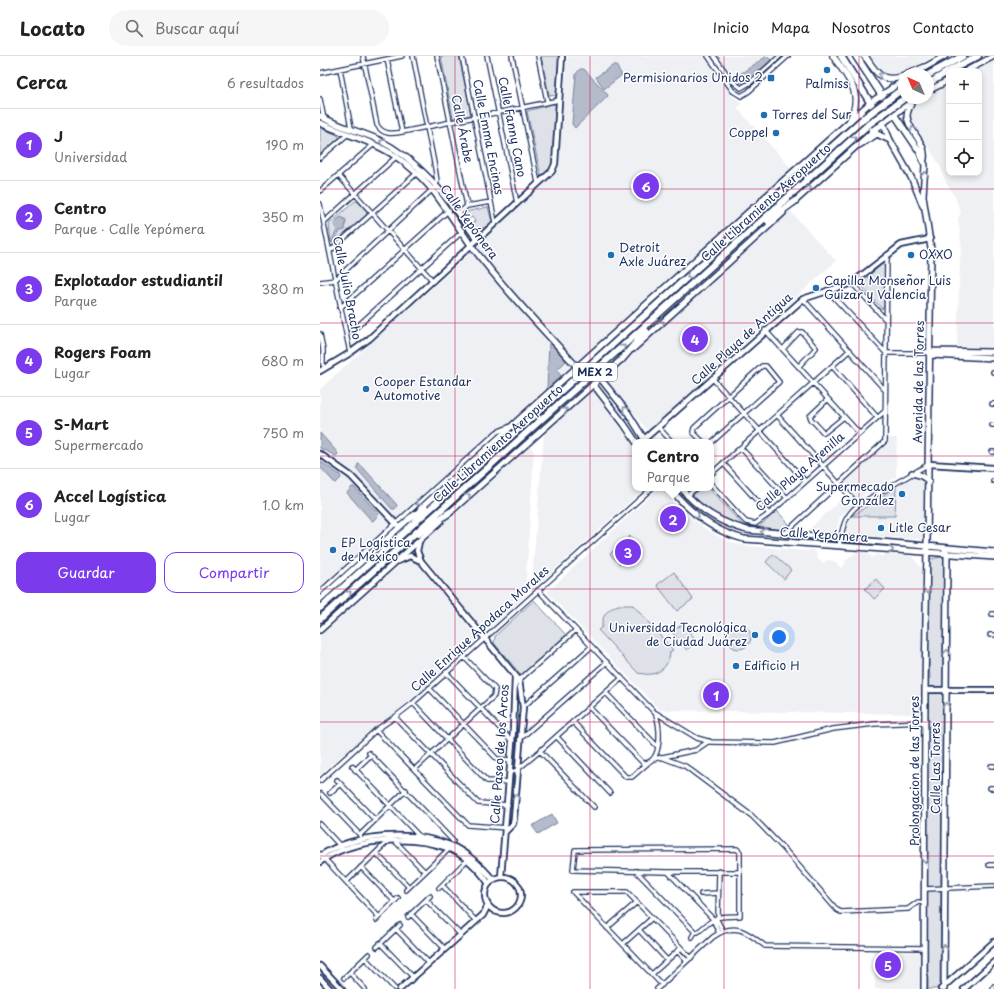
<!DOCTYPE html>
<html lang="es">
<meta charset="utf-8">
<style>
body{margin:0;font-family:"Playpen Sans",sans-serif;background:#f6f6f6;color:#222}
.controls{position:absolute;right:12px;top:12px;display:grid;overflow:hidden;border-radius:8px;box-shadow:0 2px 6px #0003}
.controls button{width:36px;height:36px;display:grid;place-items:center;padding:0;border:0;border-bottom:1px solid #e0e0e0;background:#fff;color:#222;font:20px sans-serif}
.compass{position:absolute;left:578px;top:12px;width:36px;height:36px;border-radius:50%;background:#fff;box-shadow:0 2px 6px #0003;rotate:316deg}
.you{position:absolute;left:459px;top:581px;width:14px;height:14px;margin:-10px;border:3px solid #fff;border-radius:50%;background:#1a73e8;box-shadow:0 0 0 6px #1a73e833}
.badge{display:grid;place-items:center;width:26px;height:26px;border-radius:50%;background:#7c3aed;color:#fff;font-size:13px;font-weight:700}
.pin{position:absolute;translate:-50% -50%;border:2px solid #fff;box-shadow:0 1px 4px #0006}
.popup{position:absolute;left:312px;top:383px;width:82px;height:52px;box-sizing:border-box;display:grid;place-content:center;border-radius:8px;background:#fff;filter:drop-shadow(0 1px 3px #0005);font-size:13px;white-space:nowrap;color:#767676}
.popup b{font-size:15px;color:#222}
.popup::after{content:'';position:absolute;left:50%;top:100%;margin-left:-8px;border:8px solid transparent;border-top-color:#fff}
.list{margin:0;padding:0;list-style:none}
h2{display:flex;justify-content:space-between;align-items:center;height:52px;margin:0;padding:0 16px;font-size:17px}
h2 small{font-size:13px;font-weight:400;color:#767676}
.list li{display:grid;grid-template-columns:26px 1fr auto;gap:12px;align-items:center;box-sizing:border-box;height:72px;padding:0 16px;border-top:1px solid #e0e0e0}
.list b{display:block;font-size:15px;white-space:nowrap}
.list p{margin:0;font-size:13px;white-space:nowrap;color:#767676}
.list em{font-size:13px;font-style:normal;color:#767676}
.actions{display:flex;gap:8px;padding:12px 16px}
.actions a{flex:1;padding:9px 0;border:1px solid #7c3aed;border-radius:12px;text-align:center;font-size:14px;color:#7c3aed}
.actions .main{background:#7c3aed;color:#fff}
.icon{flex:none;width:22px;height:22px;fill:none;stroke:currentColor;stroke-width:2;stroke-linecap:round;stroke-linejoin:round}
.map{position:relative;flex:none;width:674px;height:933px;overflow:hidden}
header{display:flex;align-items:center;gap:24px;box-sizing:border-box;height:56px;padding:0 20px;background:#fff;border-bottom:1px solid #e0e0e0}
header strong{font-size:19px}
nav{display:flex;gap:22px;margin-inline-start:auto;font-size:14px}
.search{width:280px;height:36px;background:#f6f6f6;display:flex;align-items:center;gap:10px;box-sizing:border-box;padding:0 14px;border-radius:22px;color:#767676;font-size:15px}
main{display:flex}
aside{flex:1;background:#fff}
.map>svg:first-child{display:block}
.built{fill:#eff0f4}
.green{fill:#dee1e7;stroke:#7c88a2}
.water{fill:#b5bbca;stroke:#77839f}
.lines{fill:none;stroke-linecap:round;stroke-linejoin:round}
.minor-casing{stroke:#1b2f5e;stroke-width:6}
.tertiary-casing{stroke:#1b2f5e;stroke-width:8}
.secondary-casing{stroke:#1b2f5e;stroke-width:8}
.primary-casing{stroke:#1b2f5e;stroke-width:8}
.trunk-casing{stroke:#1b2f5e;stroke-width:9}
.minor{stroke:#fff;stroke-width:3.5}
.tertiary{stroke:#fff;stroke-width:4.5}
.secondary{stroke:#fff;stroke-width:5}
.primary{stroke:#fff;stroke-width:5.5}
.trunk{stroke:#fff;stroke-width:6}
.trunk-bridge-casing{stroke:#1b2f5e;stroke-width:9;stroke-linecap:butt}
.trunk-bridge{stroke:#fff;stroke-width:6}
.oneway{stroke:#8d97ae}
.grid{fill:none;stroke:#c2185b;stroke-width:1;stroke-opacity:0.55}
.poi-dot{fill:#1f6fb2;stroke:#fff;stroke-width:1.5}
.labels{text-anchor:middle;stroke-width:3;stroke-linejoin:round;paint-order:stroke}
.shield{fill:#fff;stroke:#5f6d8e;stroke-width:1}
.shield-label{font-size:11px;font-weight:bold;fill:#1b2f5e}
.poi-label{font-size:12px;fill:#1b2f5e;stroke:#fff;text-anchor:start}
.street-label{font-size:12px;fill:#1b2f5e;stroke:#fff}
</style>
<header>
<strong>Locato</strong>
<div class="search"><svg class="icon" aria-label="search" viewBox="0 0 24 24"><circle cx="10" cy="10" r="6"/><path d="M15 15l6 6"/></svg>Buscar aquí</div>
<nav><a>Inicio</a><a>Mapa</a><a>Nosotros</a><a>Contacto</a></nav>
</header>
<main>
<aside>
<h2>Cerca<small>6 resultados</small></h2>
<ul class="list">
<li><span class="badge">1</span><div><b>J</b><p>Universidad</p></div><em>190 m</em></li>
<li><span class="badge">2</span><div><b>Centro</b><p>Parque · Calle Yepómera</p></div><em>350 m</em></li>
<li><span class="badge">3</span><div><b>Explotador estudiantil</b><p>Parque</p></div><em>380 m</em></li>
<li><span class="badge">4</span><div><b>Rogers Foam</b><p>Lugar</p></div><em>680 m</em></li>
<li><span class="badge">5</span><div><b>S-Mart</b><p>Supermercado</p></div><em>750 m</em></li>
<li><span class="badge">6</span><div><b>Accel Logística</b><p>Lugar</p></div><em>1.0 km</em></li>
</ul>
<div class="actions"><a class="main">Guardar</a><a>Compartir</a></div>
</aside>
<div class="map">
<svg width="674" height="933" viewBox="0 0 674 933">
<rect width="100%" height="100%" fill="#fff"/>
<filter id="ink" filterUnits="userSpaceOnUse"><feTurbulence type="fractalNoise" baseFrequency=".025" numOctaves="2"/><feDisplacementMap in="SourceGraphic" scale="8" xChannelSelector="R" yChannelSelector="G"/><feConvolveMatrix kernelMatrix="1 2 1 2 8 2 1 2 1" color-interpolation-filters="sRGB"/></filter>
<g filter="url(#ink)">
<path class="built" d="M249,0h207l-45,39 11,9 -5,4 54,60 -212,193 -5,-1 -42,-44 43,51 -255,229v-207l154,-139 34,39 -34,-44 84,-75 9,-112z
M549,0h66l-37,19 -10,1 -6,-2z
M674,4v287l-37,-1 3,-88 2,-8 -4,-32 3,-5 -7,-18 -8,-12 -6,-17 -30,-50 7,-15 6,-3h5v-3l21,-11v89h30v-102h-6z
M470,155l46,50 -188,170 -43,-53z
M272,333l43,59v40h10l-114,103 13,-158z
M568,382h9l-1,39 -39,22 -14,-16 42,-38z
M207,390h3l4,6 -9,144 -36,33 -6,1 -63,-78v-5l24,-24z
M596,419l4,1 5,7v57l-76,-6 -3,-2 -1,-3 7,-13h43l1,-29z
M339,432h4l9,11 1,9 7,8 9,1 18,13 18,10 15,5 66,6 7,-2 4,6 -1,2 7,7 4,-4 7,1 7,7 5,-5 -2,-1 12,-10 12,1 4,5 5,-4 5,3 3,-3 27,2 10,13 -1,145 -261,-4 -113,-118z
M525,440l8,9 -13,12 -5,18 -31,-1z
M89,503l5,1 4,4 57,71 1,5 -80,73 -20,13 -56,49v-139l85,-76z
M554,896h46v37h-45z"/>
<path class="green" d="M121,0h18l12,59 -18,3z
M221,0h19l-3,37 -2,3 -6,-1z
M233,48l4,3 -5,64 -11,5 -14,-65z
M0,72l18,7 1,3 -19,17z
M35,145l3,1 9,10 -1,3 -32,28 -3,-1 -2,-18z
M168,151l4,15 -4,4 -11,4 -6,-6 4,-3 -3,-4 -5,3 -3,-6 1,-2z
M562,208l3,3 -1,39 -2,3 -22,-25z
M576,431l-1,29h-43l6,-4z
M381,432h7l35,37 16,2 18,-16 12,13 -7,7c-39,-4 -58,-7 -88,-34l-1,-2z
M310,480l10,12 -20,16 -10,-10z
M453,498l18,16 -7,9 -18,-17z
M622,501l2,3 -4,425 -4,4h-8l-3,-267 2,-43 3,-1 -2,-27 2,-92z
M354,516l19,27 -16,12 -20,-26z
M556,523l9,10 -11,10 -9,-10z
M214,544l32,35 -45,40 -27,-32 1,-7z
M298,549h15l40,45 -3,2c-1,16 -14,26 -30,21l-1,1 -41,-44 4,-3c-1,-11 6,-18 16,-22z
M363,568l14,17 -10,9 -15,-18z
M407 581a12 12 0 1 1 24 0a12 12 0 1 1-24 0Z"/>
<path class="water" d="M447,0l4,4 -26,23h-8l-1,-3 1,-4z
M295,8l7,11 -18,14 -8,-12z
M260,13h4l24,26 -1,2 -32,31 -3,-4 4,-50z
M21,161l5,3 -1,10 -5,1 -6,12 -3,-1 6,-12 -3,-5 1,-4z
M229,285l17,20 -9,9 4,6 -14,13z
M0,377l17,19 1,2 -2,2 -16,-8z
M0,405l20,14 1,3 -5,5 -2,-1 -14,-15z
M38,408l3,1 36,40 -2,4h-3l-35,-40z
M32,431h2l25,27 -6,7 -2,-1 -24,-27z
M232,758l5,9 -19,11 -6,-8z"/>
<g class="lines">
<g class="minor-casing">
<path id="minor" d="M43,0l14,69c6,10 15,9 25,7l157,-32
M117,0l30,150
M142,0l33,166
M167,0l30,147
M192,0l26,127
M218,0l9,45
M388,0l25,35 8,5
M394,0l17,24 10,8
M67,3l15,73
M20,13l11,59
M0,17l82,-17
M421,32l10,-6 29,-26
M421,40l7,-4 40,-36
M0,43l4,20
M0,102l28,-24
M19,120l94,105
M0,135l54,-47
M0,148l30,149
M138,158l9,-8 24,-4
M4,166l73,-66
M10,195l87,-78
M0,226l15,-2 100,-93 2,-6 -2,-13 -22,-112
M532,227l34,37
M507,234l59,63h37l7,-2
M483,243l82,91
M20,252l109,-98
M445,274l94,103
M32,275l111,-100
M0,278l3,15v16
M463,293l16,-17h3l14,16 -17,18
M512,310l45,51
M673,316h1
M392,322l93,103
M508,343l-18,17 1,3 13,14 20,-16
M672,348h2
M457,359l81,90
M672,369h2
M338,371l14,15
M383,386l-10,-10 1,-4 68,-62h4l13,16 -68,61
M421,392l46,50
M672,396h2
M403,407l46,51
M391,418l139,-124
M673,425h1
M391,428l31,34 4,4 9,2 14,-10 116,-103
M367,440l9,-8
M464,478l101,-93 2,-186
M519,490c4,-19 4,-28 19,-41l71,-41
M218,534l117,123c6,11 8,51 -12,50l-53,-55
M0,536l177,-160 14,-6
M672,558h2
M670,579h4
M126,616l66,69
M198,625l58,-51
M109,632l68,71 13,1
M286,637l52,54
M93,647l74,78 22,1
M203,651l68,-60
M336,657l41,25 14,4 64,1 58,-14 41,-5 51,-2
M75,661l83,86 30,2
M253,666l53,55h6l16,-14
M56,674l92,95 39,3
M237,681l53,56
M200,683l87,-77
M220,695l54,56
M49,697l84,88
M341,701l24,9 67,50 33,34 52,60 4,2 67,-3 10,-7 7,1
M333,703l43,-9 13,-9
M32,710l68,71
M671,710h3
M95,713l79,-73 1,-7 -31,-32
M35,714l16,-15
M190,717l7,-3 23,-19 82,-73
M17,724l38,40
M0,725l56,-51 19,-13 18,-14 239,-215
M670,732h4
M10,737l10,-9
M1,738l39,41
M0,768l22,24
M41,784l-1,-5 46,-45
M75,785l30,31
M56,797l33,34
M0,798l59,63
M669,809h5
M41,811l33,34
M316,815l59,61
M348,816l-95,-2 2,-20 162,-1 3,3v64c-24,0 -24,0 -42,16h-3l-3,5
M26,826l42,-41
M122,829l34,36
M119,832l30,-30
M605,833l69,-3
M86,834l44,-42
M381,838l17,-1
M106,844l35,35
M91,858l34,35
M398,860l1,-45
M88,861l22,-21
M393,863l6,14
M56,864l22,-22
M287,872l30,-26
M76,873l33,34
M319,874l28,30
M403,875l-6,-11 -4,-1 -45,-47h72
M60,887l33,34
M303,888l29,-26
M57,891l23,-22
M357,895l10,10
M45,902l30,31
M30,917l15,16
M332,918l29,-26
M24,922l25,-24
M342,929l-89,-93h54l64,66
M337,933l56,-52c22,-16 34,-5 52,9l159,2
M673,933l1,-3"/>
</g>
<g class="tertiary-casing">
<path id="tertiary" d="M0,315l30,-18 19,-14 183,-168 3,-7 7,-108
M321,386l162,-143 49,-16 49,-38 29,-6
M0,398l31,22 48,51
M609,408l65,4
M99,486l-2,9 4,10 98,119 4,27 -9,112 -1,5 -8,8
M78,505l12,-5 11,5
M605,634h69
M0,800c35,-23 92,-26 130,-11 16,7 33,22 43,35
M0,806c32,-24 90,-27 127,-14 17,6 33,22 42,36
M181,821l12,-147 2,-54
M165 839a18 18 0 1 1 36 0a18 18 0 1 1-36 0Z
M0,910l22,23
M0,922l10,11
M80,933l83,-74 5,-10
M621,933l53,-47
M644,933l30,-27"/>
</g>
<g class="secondary-casing">
<path id="secondary" d="M602,13l23,-13
M646,15l28,-15
M572,31c1,6 4,14 11,16
M608,35l21,-11
M594,43c-3,5 -7,11 -7,17 1,15 20,27 17,43
M540,56l13,10 1,3 -3,7
M574,58l25,37 6,14 -2,31 8,53 -6,441 -1,299
M0,60c18,11 40,15 59,24 44,22 70,61 98,99
M0,67c26,12 54,18 78,35 36,25 48,53 73,87 32,43 70,82 106,122
M563,67l7,17 22,39 11,27
M539,89l18,-11 13,6
M443,143l108,-97 33,-22
M473,147l78,-70 44,-35
M313,293l150,-136
M610,295l64,1
M610,299l64,3
M280,322l28,35 18,29
M273,328l31,40 12,18
M592,417l8,2 9,6
M350,432c20,25 43,43 74,51l250,18
M361,432c18,22 39,35 66,42l247,22
M100,453l333,-301
M128,458l176,-157
M0,543l91,-82
M0,574l121,-109
M624,933l3,-423v-13l-3,-5"/>
</g>
<g class="primary-casing">
<path id="primary" d="M513,0c15,22 31,37 17,64
M545,0c11,17 17,28 39,20
M588,18l17,-7"/>
</g>
<g class="trunk-casing">
<path id="trunk" d="M521,0l42,67
M536,0l38,58
M544,0l2,2
M629,15l29,-15
M608,19l35,-19
M608,28l21,-13
M448,165l27,-20
M422,168l24,-27
M302,303l24,-28
M89,463l16,-11
M98,478l32,-22
M0,552l544,-490
M0,563l549,-495"/>
</g>
<use href="#minor" class="minor"/>
<use href="#tertiary" class="tertiary"/>
<use href="#secondary" class="secondary"/>
<use href="#primary" class="primary"/>
<use href="#trunk" class="trunk"/>
<g class="trunk-bridge-casing">
<path id="trunk-bridge" d="M544,62l37,-28
M549,68l36,-26"/>
</g>
<use href="#trunk-bridge" class="trunk-bridge"/>
</g>
<defs><path id="oneway-chevron" d="M-2-3.5L2.5 0L-2 3.5" fill="none" stroke-width="1.6" stroke-linecap="round" stroke-linejoin="round"/></defs>
<g class="oneway">
<use href="#oneway-chevron" transform="translate(561 19) rotate(-147)"/>
<use href="#oneway-chevron" transform="translate(593 73) rotate(-119)"/>
<use href="#oneway-chevron" transform="translate(534 82) rotate(-42)"/>
<use href="#oneway-chevron" transform="translate(62 86) rotate(-152)"/>
<use href="#oneway-chevron" transform="translate(605 118) rotate(-84)"/>
<use href="#oneway-chevron" transform="translate(489 132) rotate(-42)"/>
<use href="#oneway-chevron" transform="translate(369 220) rotate(138)"/>
<use href="#oneway-chevron" transform="translate(342 267) rotate(-42)"/>
<use href="#oneway-chevron" transform="translate(303 291) rotate(-42)"/>
<use href="#oneway-chevron" transform="translate(305 353) rotate(-127)"/>
<use href="#oneway-chevron" transform="translate(245 354) rotate(-42)"/>
<use href="#oneway-chevron" transform="translate(148 440) rotate(-42)"/>
<use href="#oneway-chevron" transform="translate(98 447) rotate(138)"/>
<use href="#oneway-chevron" transform="translate(377 460) rotate(38)"/>
<use href="#oneway-chevron" transform="translate(443 476) rotate(-175)"/>
<use href="#oneway-chevron" transform="translate(571 494) rotate(3)"/>
<use href="#oneway-chevron" transform="translate(607 535) rotate(91)"/>
<use href="#oneway-chevron" transform="translate(29 537) rotate(-42)"/>
<use href="#oneway-chevron" transform="translate(627 596) rotate(-90)"/>
<use href="#oneway-chevron" transform="translate(626 649) rotate(-90)"/>
<use href="#oneway-chevron" transform="translate(196 741) rotate(-87)"/>
<use href="#oneway-chevron" transform="translate(605 805) rotate(90)"/>
<use href="#oneway-chevron" transform="translate(624 891) rotate(-89)"/>
</g>
</g>
<path class="grid" d="M135,0v933M270,0v933M404,0v933M539,0v933M0,133h674M0,267h674M0,400h674M0,533h674M0,666h674M0,800h674"/>
<g class="poi-dot">
<circle cx="507" cy="14" r="4"/>
<rect x="447" y="18" width="8" height="8" rx="2"/>
<circle cx="444" cy="59" r="4"/>
<circle cx="456" cy="77" r="4"/>
<circle cx="291" cy="199" r="4"/>
<circle cx="591" cy="199" r="4"/>
<circle cx="496" cy="232" r="4"/>
<circle cx="46" cy="333" r="4"/>
<circle cx="582" cy="438" r="4"/>
<circle cx="561" cy="472" r="4"/>
<circle cx="13" cy="494" r="4"/>
<circle cx="435" cy="579" r="4"/>
<circle cx="416" cy="610" r="4"/>
</g>
<g class="labels">
<rect class="shield" x="253" y="307" width="44" height="18" rx="3"/>
<g class="shield-label">
<text x="275" y="320">MEX 2</text>
</g>
<g class="poi-label">
<text x="443" y="26" text-anchor="end">Permisionarios Unidos 2</text>
<text x="507" y="32" text-anchor="middle">Palmiss</text>
<text x="452" y="63">Torres del Sur</text>
<text x="448" y="81" text-anchor="end">Coppel</text>
<text x="299" y="196">Detroit<tspan x="299" dy="14">Axle Juárez</tspan></text>
<text x="599" y="203">OXXO</text>
<text x="504" y="229">Capilla Monseñor Luis<tspan x="504" dy="14">Guizar y Valencia</tspan></text>
<text x="54" y="330">Cooper Estandar<tspan x="54" dy="14">Automotive</tspan></text>
<text x="574" y="435" text-anchor="end">Supermecado<tspan x="574" dy="14">González</tspan></text>
<text x="569" y="476">Litle Cesar</text>
<text x="21" y="491">EP Logística<tspan x="21" dy="14">de México</tspan></text>
<text x="427" y="576" text-anchor="end">Universidad Tecnológica<tspan x="427" dy="14">de Ciudad Juárez</tspan></text>
<text x="424" y="614">Edificio H</text>
</g>
<g class="street-label">
<text transform="translate(192 71) rotate(79)" y="4">Calle Fanny Cano</text>
<text transform="translate(142 73) rotate(79)" y="4">Calle Árabe</text>
<text transform="translate(168 81) rotate(79)" y="4">Calle Emma Encinas</text>
<text transform="translate(446 147) rotate(-42)" y="4">Calle Libramiento Aeropuerto</text>
<text transform="translate(149 166) rotate(54)" y="4">Calle Yepómera</text>
<text transform="translate(27 232) rotate(79)" y="4">Calle Julio Bracho</text>
<text transform="translate(422 283) rotate(-42)" y="4">Calle Playa de Antigua</text>
<text transform="translate(599 326) rotate(-89)" y="4">Avenida de las Torres</text>
<text transform="translate(178 388) rotate(-42)" y="4">Calle Libramiento Aeropuerto</text>
<text transform="translate(480 416) rotate(-41)" y="4">Calle Playa Arenilla</text>
<text transform="translate(504 479) rotate(4)" y="4">Calle Yepómera</text>
<text transform="translate(160 573) rotate(-42)" y="4">Calle Enrique Apodaca Morales</text>
<text transform="translate(180 698) rotate(-86)" y="4">Calle Paseo de los Arcos</text>
<text transform="translate(616 712) rotate(-90)" y="4">Calle Las Torres</text>
<text transform="translate(595 715) rotate(-90)" y="4">Prolongacion de las Torres</text>
</g>
</g>
</svg>
<div class="controls">
<button>+</button>
<button>−</button>
<button><svg class="icon" aria-label="locate" viewBox="0 0 24 24"><circle cx="12" cy="12" r="6"/><path d="M12 2v4M12 18v4M2 12h4M18 12h4"/></svg></button>
</div>
<svg class="compass" viewBox="-18 -18 36 36"><path d="M0-13l5 13h-10z" fill="#e53935"/><path d="M0 13l5-13h-10z" fill="#767676"/></svg>
<div class="you"></div>
<div class="pin badge" style="left:396px;top:639px">1</div>
<div class="pin badge" style="left:353px;top:463px">2</div>
<div class="popup"><b>Centro</b>Parque</div>
<div class="pin badge" style="left:308px;top:496px">3</div>
<div class="pin badge" style="left:375px;top:283px">4</div>
<div class="pin badge" style="left:568px;top:909px">5</div>
<div class="pin badge" style="left:326px;top:130px">6</div>
</div>
</main>
